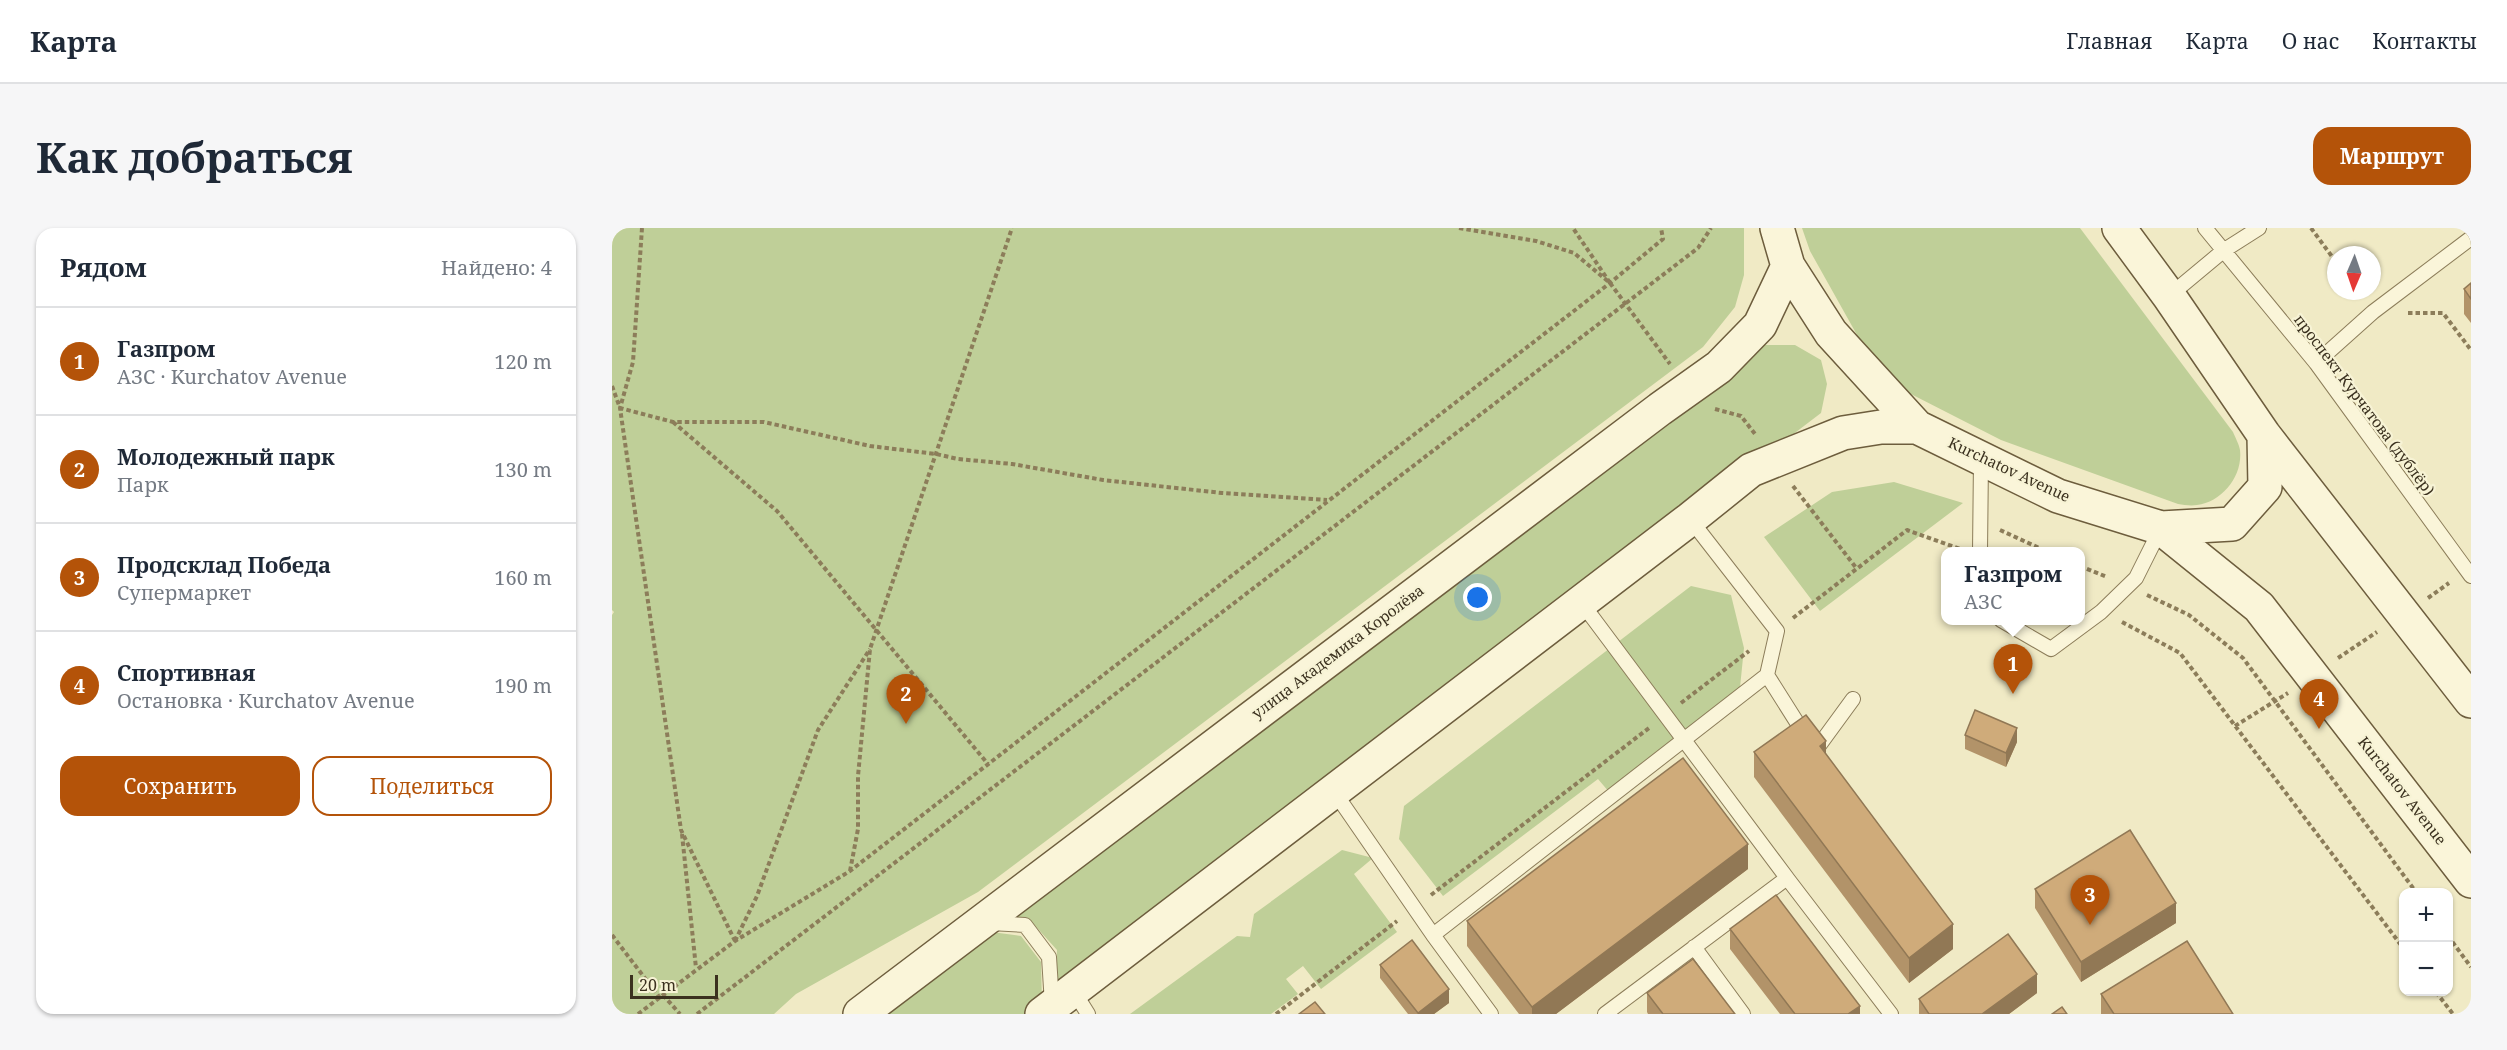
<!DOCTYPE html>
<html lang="ru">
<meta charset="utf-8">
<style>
body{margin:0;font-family:"Noto Serif",serif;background:#f6f6f7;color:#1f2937}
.controls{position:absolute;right:18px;bottom:18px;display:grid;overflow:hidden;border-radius:12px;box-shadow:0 2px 4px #0004}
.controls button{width:54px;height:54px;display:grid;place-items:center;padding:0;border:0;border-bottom:2px solid #e0e1e3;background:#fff;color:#1f2937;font:30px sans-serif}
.compass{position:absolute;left:1715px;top:18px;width:54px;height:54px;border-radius:50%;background:#fff;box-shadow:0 2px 4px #0004;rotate:182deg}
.scale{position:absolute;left:18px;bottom:15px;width:88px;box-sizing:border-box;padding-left:6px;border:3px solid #3b311f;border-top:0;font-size:16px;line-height:21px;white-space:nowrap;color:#3b311f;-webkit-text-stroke:4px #f7f3d5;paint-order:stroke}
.you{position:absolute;left:866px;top:370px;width:21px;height:21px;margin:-15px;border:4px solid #fff;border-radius:50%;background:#1a73e8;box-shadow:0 0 0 9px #1a73e833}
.badge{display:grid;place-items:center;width:39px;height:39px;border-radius:50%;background:#b45309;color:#fff;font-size:20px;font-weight:700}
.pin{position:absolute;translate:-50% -50px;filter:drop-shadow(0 2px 3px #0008)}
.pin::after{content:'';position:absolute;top:32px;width:21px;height:18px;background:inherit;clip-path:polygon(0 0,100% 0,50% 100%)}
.popup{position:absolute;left:1329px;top:319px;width:144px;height:78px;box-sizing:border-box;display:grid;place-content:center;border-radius:12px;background:#fff;filter:drop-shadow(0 2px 4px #0005);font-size:20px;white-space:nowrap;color:#747a83}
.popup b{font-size:22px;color:#1f2937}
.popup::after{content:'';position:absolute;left:50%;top:100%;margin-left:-12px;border:12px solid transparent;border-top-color:#fff}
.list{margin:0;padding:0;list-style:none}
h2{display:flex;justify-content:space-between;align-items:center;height:78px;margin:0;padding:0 24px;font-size:26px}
h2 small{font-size:20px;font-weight:400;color:#747a83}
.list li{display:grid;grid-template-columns:39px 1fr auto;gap:18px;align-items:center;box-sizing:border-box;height:108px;padding:0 24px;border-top:2px solid #e0e1e3}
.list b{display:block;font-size:22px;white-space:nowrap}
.list p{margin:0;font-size:20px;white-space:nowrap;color:#747a83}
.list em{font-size:20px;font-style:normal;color:#747a83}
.actions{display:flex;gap:12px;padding:18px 24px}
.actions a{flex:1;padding:14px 0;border:2px solid #b45309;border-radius:18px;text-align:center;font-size:21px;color:#b45309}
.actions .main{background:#b45309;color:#fff}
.map{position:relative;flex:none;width:1859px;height:786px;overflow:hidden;border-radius:18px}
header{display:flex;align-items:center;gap:36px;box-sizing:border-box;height:84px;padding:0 30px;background:#fff;border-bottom:2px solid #e0e1e3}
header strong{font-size:28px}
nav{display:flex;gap:33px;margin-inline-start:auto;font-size:21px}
.intro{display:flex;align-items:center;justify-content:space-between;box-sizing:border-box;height:144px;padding:0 36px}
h1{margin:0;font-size:42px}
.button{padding:15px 27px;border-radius:18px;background:#b45309;color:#fff;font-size:21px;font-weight:700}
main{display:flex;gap:36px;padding:0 36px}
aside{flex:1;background:#fff;border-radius:18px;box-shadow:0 2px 4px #0004}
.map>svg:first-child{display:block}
.green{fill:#bfcf98}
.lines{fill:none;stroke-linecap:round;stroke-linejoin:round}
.lane-casing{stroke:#8c7d5a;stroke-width:16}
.secondary-casing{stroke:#6d5d3d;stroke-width:36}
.path{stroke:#8c7d5a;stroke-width:4;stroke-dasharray:4.5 3;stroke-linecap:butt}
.lane{stroke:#faf5d9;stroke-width:14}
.secondary{stroke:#faf5d9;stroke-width:33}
.wall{fill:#b29369}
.shaded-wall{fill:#917855}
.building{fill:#cfab7a;stroke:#917855;stroke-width:1.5}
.labels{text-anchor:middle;stroke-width:4.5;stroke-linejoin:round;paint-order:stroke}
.street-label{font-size:15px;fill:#3b311f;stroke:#f7f3d5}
</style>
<header>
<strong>Карта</strong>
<nav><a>Главная</a><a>Карта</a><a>О нас</a><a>Контакты</a></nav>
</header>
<div class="intro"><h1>Как добраться</h1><a class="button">Маршрут</a></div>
<main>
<aside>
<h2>Рядом<small>Найдено: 4</small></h2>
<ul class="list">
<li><span class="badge">1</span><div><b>Газпром</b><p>АЗС · Kurchatov Avenue</p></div><em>120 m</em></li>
<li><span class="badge">2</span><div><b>Молодежный парк</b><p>Парк</p></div><em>130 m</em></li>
<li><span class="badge">3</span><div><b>Продсклад Победа</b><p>Супермаркет</p></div><em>160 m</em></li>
<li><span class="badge">4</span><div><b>Спортивная</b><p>Остановка · Kurchatov Avenue</p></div><em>190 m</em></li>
</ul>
<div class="actions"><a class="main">Сохранить</a><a>Поделиться</a></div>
</aside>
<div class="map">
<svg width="1859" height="786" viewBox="0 0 1859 786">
<rect width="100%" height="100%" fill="#f0eac5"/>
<path class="green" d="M0,0h1132v47l-9,32 -32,40 -725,545 -182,102 -22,20h-162v-399l2,-3 -2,-2z
M1190,0h278l153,204c2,5 6,12 7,18 3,26 -18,52 -43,55 -6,1 -13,0 -19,-1l-177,-64 -96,-49 -39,-40 -56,-100z
M1151,117h32l26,15 6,24 -6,29 -765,581 1,-44 -28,-31 -27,-3z
M1282,254l69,21 -143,108 -56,-74 68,-45z
M1079,358l40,9 13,53 -6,59 -123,92 -17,-20 -155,117 -44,-57 5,-33z
M730,622l31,8 -19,16 43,58 -76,57 -18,-23 -17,13 12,15 -27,20h-141l107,-78 13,1 4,-23z
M372,703l37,5 20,26 1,41 -15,11h-152z"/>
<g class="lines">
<g class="lane-casing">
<path id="lane" d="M1593,0l111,135 155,213
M1557,68l54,-45 36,-23
M1704,135l57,-51 98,-74
M1078,291l87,112 -10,44 48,76 38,-52
M1368,324l1,-92
M969,374l206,276 -182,136
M1389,392l50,29 50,-37 35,-34 25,-50
M721,562l100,145 58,79
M1175,650l104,136
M378,695l35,2 24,32 3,47
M821,707l334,-260
M1082,719l49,67
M461,762l15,24"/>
</g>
<g class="secondary-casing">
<path id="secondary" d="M1165,0l11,38 43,67 86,94 141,69 103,32 98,79 212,274
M1507,0l50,68 95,139 207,266
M1549,300l71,-4 33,-37 -1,-52
M248,786l800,-605 59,-42 41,-42 28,-59
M430,786l648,-495 61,-49 92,-37 38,-6h36"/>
</g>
<path class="path" d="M30,0l-9,134 -13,46 61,422 54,111
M847,0l77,13 38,12 36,30 -37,-55
M1699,0l25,34
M998,55l60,81
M1796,85h35l28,37
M0,158l8,22 53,14h91l106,24 66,8 22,5 54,5 91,16 119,13 105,7
M1103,181l26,7 14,18
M61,194l104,89 211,253
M1181,258l64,83
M1388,302l48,22
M1468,338l27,11
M1535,367l42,20 54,43 173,234
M1816,370l21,-15
M1181,390l114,-88 53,19
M1510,394l58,31 224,296
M1726,430l39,-26
M1069,475l68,-52
M1623,498l53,-33
M70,606l14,134
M238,643l8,-42v-53l12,-127 142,-421
M819,667l218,-167
M0,707l48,63
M1836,708l23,31
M123,713l22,-45 61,-166 52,-81
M1824,764l17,22
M51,767l17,19
M26,786l97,-73 115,-70 760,-588 53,-44 -2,-11
M85,786l1001,-766 13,-20
M664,786l121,-93"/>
<use href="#lane" class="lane"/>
<use href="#secondary" class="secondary"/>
</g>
<path class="wall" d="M1859,55v40l-7,-9v-25z
M1353,507l52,7 -11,25 -41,-18z
M1142,524l72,3 127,194 -44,34 -155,-206z
M1136,641l-192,145h-37l-52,-68v-25z
M1423,661l141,34 -95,59 -46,-74z
M1118,701l130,85h-80l-50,-65z
M768,737l69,38 -15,11h-26l-28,-36z
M1035,765l88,21h-87l-1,-2z
M1425,765l-28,21h-90v-15z
M1489,766l132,20h-132z"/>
<path class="shaded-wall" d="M1405,500v14l-11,25v-14z
M1214,513v25l-6,-20z
M1136,616v25l-192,145h-24v-7z
M1564,675v20l-95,59v-20z
M1341,696v25l-44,34v-25z
M1425,746v19l-28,21h-27z
M837,761v14l-15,11h-16v-1z
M1248,778v8h-12z"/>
<path class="building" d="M1859,55v16l-7,-10z
M1363,482l42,18 -11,25 -41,-18z
M1194,487l20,26 -6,5 133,178 -44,34 -155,-206z
M1071,530l65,86 -216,163 -65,-86z
M1518,602l46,73 -95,59 -46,-73z
M1164,667l84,111 -12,8h-53l-65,-85z
M1396,706l29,40 -55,40h-53l-10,-15z
M800,712l37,49 -31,24 -38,-48z
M1575,713l46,73h-119l-13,-20z
M1081,731l42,55h-72l-16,-21z
M703,774l10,12h-26z
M1450,779l5,7h-15z"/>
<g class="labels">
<g class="street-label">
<text transform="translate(1752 177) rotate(53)" y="5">проспект Курчатова (дублёр)</text>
<text transform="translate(1397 242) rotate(25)" y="5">Kurchatov Avenue</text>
<text transform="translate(726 424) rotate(-37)" y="5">улица Академика Королёва</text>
<text transform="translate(1790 563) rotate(52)" y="5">Kurchatov Avenue</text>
</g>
</g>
</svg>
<div class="controls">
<button>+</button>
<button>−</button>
</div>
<svg class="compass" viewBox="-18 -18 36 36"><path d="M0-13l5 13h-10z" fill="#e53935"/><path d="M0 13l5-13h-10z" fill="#747a83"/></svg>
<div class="scale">20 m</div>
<div class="you"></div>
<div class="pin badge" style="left:1401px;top:466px">1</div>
<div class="popup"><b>Газпром</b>АЗС</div>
<div class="pin badge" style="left:294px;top:496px">2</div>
<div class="pin badge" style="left:1478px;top:697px">3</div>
<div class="pin badge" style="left:1707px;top:501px">4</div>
</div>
</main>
